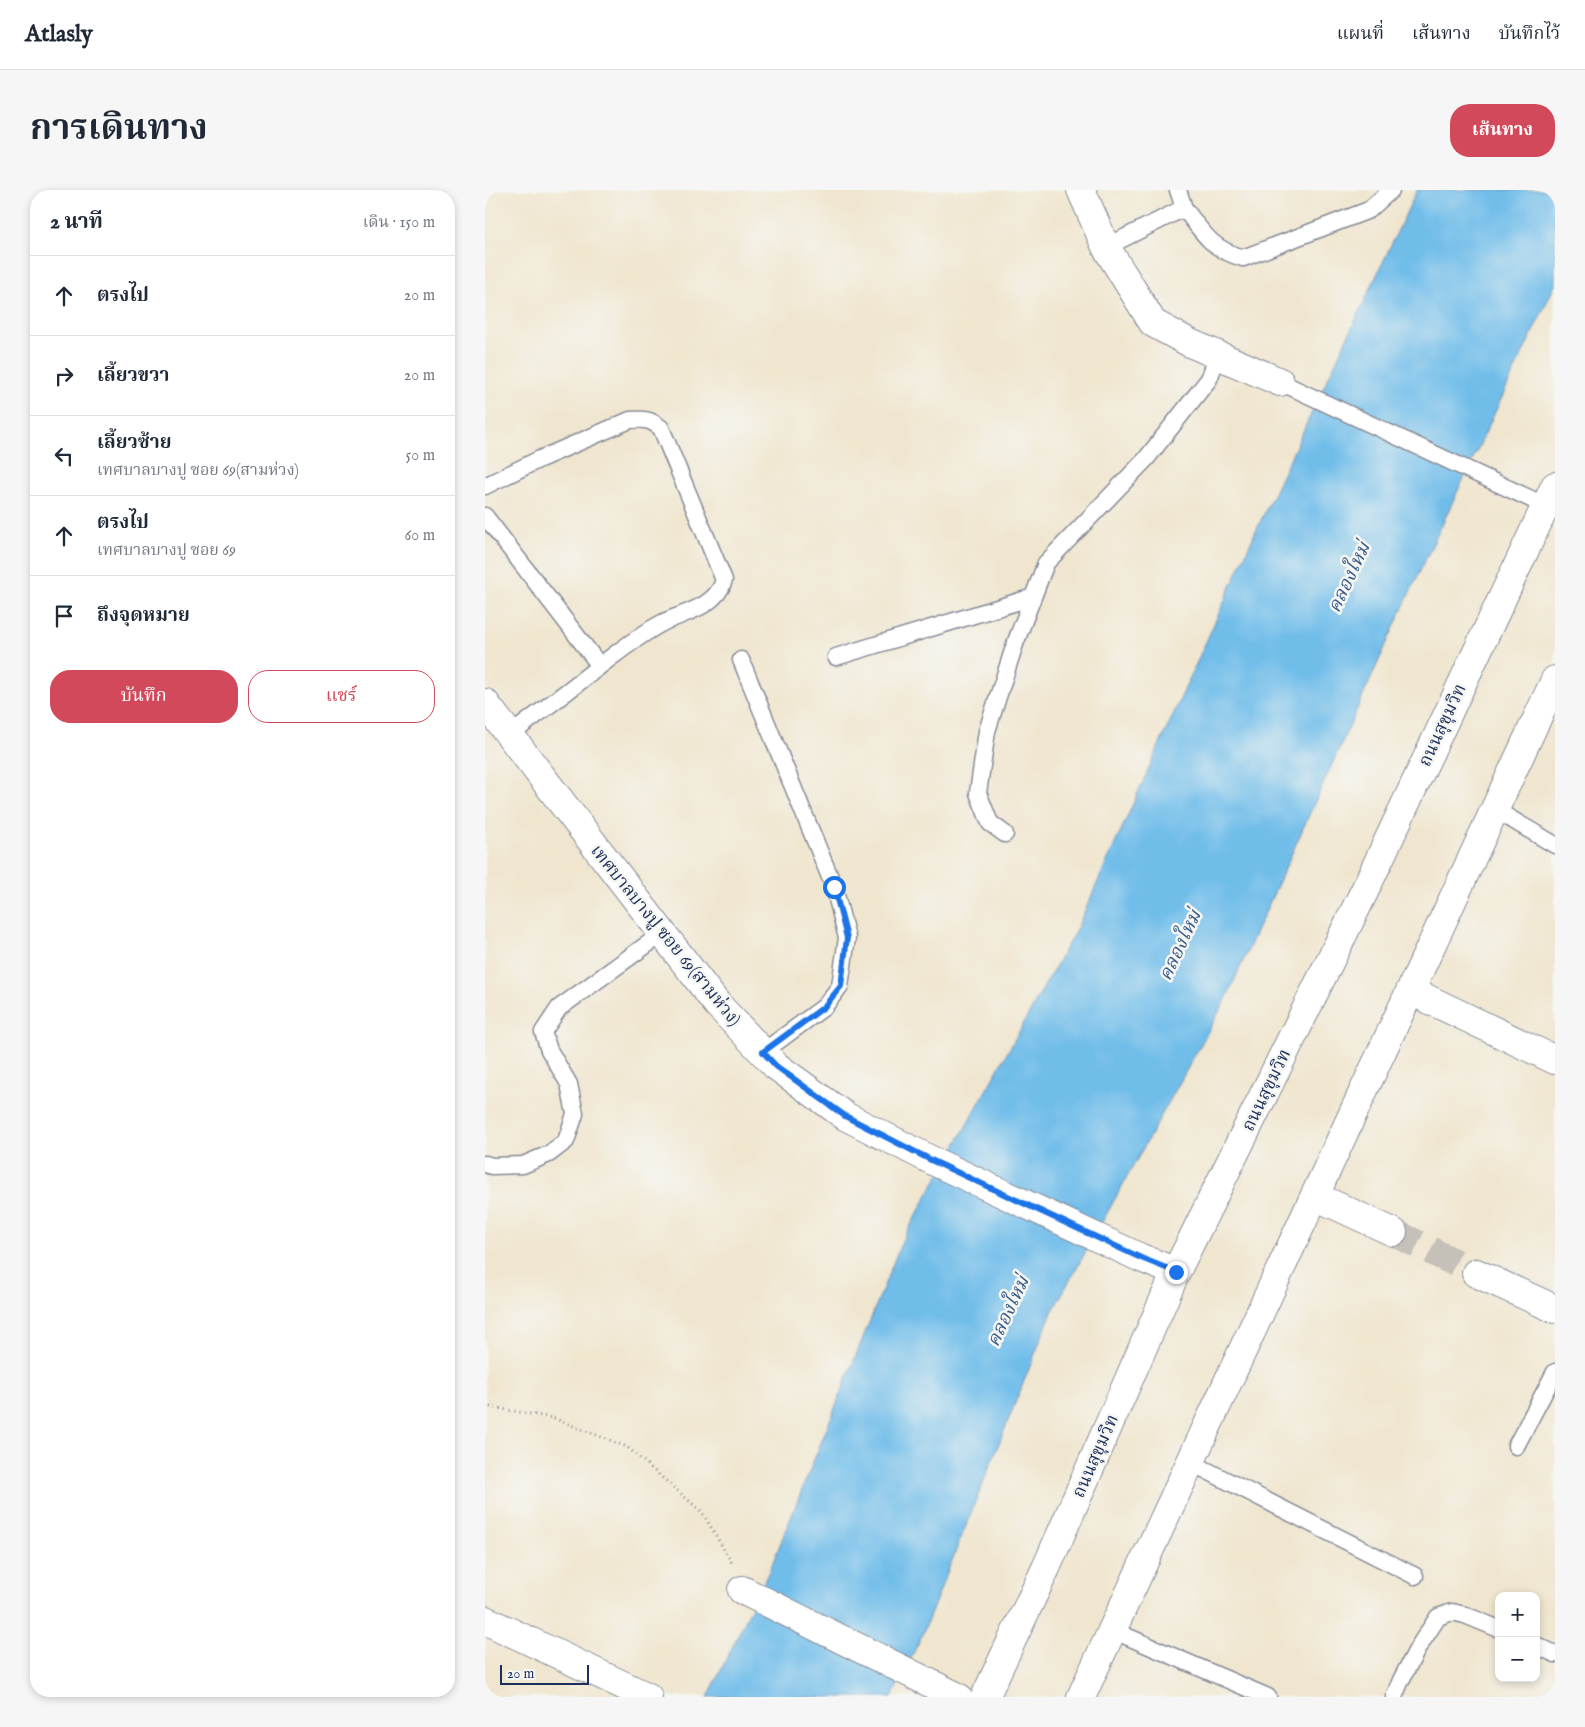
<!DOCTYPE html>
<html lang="th">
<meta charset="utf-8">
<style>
body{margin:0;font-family:"IM FELL English","Noto Serif Thai",serif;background:#f6f6f7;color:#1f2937}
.controls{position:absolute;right:15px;bottom:15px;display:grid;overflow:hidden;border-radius:10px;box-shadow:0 2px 8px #0003}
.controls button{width:45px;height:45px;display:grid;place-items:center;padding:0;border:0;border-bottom:1px solid #e0e1e3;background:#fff;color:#1f2937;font:25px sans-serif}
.scale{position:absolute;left:15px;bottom:12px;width:89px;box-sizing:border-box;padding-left:5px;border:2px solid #1b2f5e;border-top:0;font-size:14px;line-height:18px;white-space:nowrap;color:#1b2f5e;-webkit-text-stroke:4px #f6f6f2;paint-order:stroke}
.stop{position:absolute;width:15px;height:15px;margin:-11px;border:4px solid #1a73e8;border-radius:50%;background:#fff}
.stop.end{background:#1a73e8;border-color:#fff;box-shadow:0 1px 5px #0008}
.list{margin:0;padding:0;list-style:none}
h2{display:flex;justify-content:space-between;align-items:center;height:65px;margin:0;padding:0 20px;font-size:21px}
h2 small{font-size:16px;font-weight:400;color:#747a83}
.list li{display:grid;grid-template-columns:32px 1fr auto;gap:15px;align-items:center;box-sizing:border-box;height:80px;padding:0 20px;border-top:1px solid #e0e1e3}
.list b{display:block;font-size:19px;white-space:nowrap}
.list p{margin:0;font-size:16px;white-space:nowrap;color:#747a83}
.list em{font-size:16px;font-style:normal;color:#747a83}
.actions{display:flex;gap:10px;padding:15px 20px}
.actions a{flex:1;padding:11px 0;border:1px solid #d1495b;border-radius:20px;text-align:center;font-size:18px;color:#d1495b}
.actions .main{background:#d1495b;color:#fff}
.icon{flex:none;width:28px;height:28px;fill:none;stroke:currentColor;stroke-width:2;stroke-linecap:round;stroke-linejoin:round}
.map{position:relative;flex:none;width:1070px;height:1507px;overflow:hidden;border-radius:20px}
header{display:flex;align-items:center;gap:30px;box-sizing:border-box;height:70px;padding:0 25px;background:#fff;border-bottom:1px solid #e0e1e3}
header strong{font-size:24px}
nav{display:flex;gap:28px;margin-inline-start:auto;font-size:18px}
.intro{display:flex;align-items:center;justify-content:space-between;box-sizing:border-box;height:120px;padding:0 30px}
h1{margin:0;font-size:35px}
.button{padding:12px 22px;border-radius:20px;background:#d1495b;color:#fff;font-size:18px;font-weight:700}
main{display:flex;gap:30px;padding:0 30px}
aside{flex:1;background:#fff;border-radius:20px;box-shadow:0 2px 8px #0003}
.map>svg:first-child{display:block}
.water{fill:#71bdea;stroke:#4676a4}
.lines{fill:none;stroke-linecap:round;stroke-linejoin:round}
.minor-tunnel{stroke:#c5c1b8;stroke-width:28;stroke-dasharray:28 14;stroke-linecap:butt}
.service-casing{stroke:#868a96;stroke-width:19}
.minor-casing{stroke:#868a96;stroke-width:30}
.tertiary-casing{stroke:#868a96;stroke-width:30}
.trunk-casing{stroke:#868a96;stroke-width:30}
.path{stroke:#868a96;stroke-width:3;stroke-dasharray:1 4;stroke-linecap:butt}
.service{stroke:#fff;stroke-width:16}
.minor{stroke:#fff;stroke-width:28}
.tertiary{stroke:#fff;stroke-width:28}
.trunk{stroke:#fff;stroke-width:28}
.route{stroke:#1a73e8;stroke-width:6}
.labels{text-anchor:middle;stroke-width:5;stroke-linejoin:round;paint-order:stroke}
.street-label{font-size:18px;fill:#1b2f5e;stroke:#f6f6f2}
.water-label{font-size:19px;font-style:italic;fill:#355a88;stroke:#f6f6f2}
</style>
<header>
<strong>Atlasly</strong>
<nav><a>แผนที่</a><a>เส้นทาง</a><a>บันทึกไว้</a></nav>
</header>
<div class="intro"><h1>การเดินทาง</h1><a class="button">เส้นทาง</a></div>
<main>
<aside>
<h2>2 นาที<small>เดิน · 150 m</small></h2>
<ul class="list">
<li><svg class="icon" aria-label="ahead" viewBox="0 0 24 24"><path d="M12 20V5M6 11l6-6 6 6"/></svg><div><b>ตรงไป</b></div><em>20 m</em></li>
<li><svg class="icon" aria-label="right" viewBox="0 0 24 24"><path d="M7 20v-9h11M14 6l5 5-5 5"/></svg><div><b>เลี้ยวขวา</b></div><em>20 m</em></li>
<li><svg class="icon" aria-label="left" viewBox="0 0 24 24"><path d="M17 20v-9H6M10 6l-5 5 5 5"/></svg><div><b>เลี้ยวซ้าย</b><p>เทศบาลบางปู ซอย 69(สามห่วง)</p></div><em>50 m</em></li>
<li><svg class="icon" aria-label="ahead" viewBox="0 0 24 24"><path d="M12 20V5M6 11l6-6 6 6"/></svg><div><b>ตรงไป</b><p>เทศบาลบางปู ซอย 69</p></div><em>60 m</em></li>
<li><svg class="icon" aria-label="arrive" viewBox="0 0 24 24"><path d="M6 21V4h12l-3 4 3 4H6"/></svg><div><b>ถึงจุดหมาย</b></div></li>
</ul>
<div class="actions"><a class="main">บันทึก</a><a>แชร์</a></div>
</aside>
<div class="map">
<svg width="1070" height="1507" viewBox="0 0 1070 1507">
<rect width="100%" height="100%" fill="#f6f6f2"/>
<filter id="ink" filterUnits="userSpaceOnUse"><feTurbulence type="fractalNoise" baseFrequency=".02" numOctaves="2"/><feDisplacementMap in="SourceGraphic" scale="10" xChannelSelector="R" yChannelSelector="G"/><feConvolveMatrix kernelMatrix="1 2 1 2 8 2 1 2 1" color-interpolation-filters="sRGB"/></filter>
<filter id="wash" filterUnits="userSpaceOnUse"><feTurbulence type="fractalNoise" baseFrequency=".0096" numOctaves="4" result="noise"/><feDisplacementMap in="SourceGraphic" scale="20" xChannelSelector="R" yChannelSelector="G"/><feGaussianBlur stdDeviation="1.12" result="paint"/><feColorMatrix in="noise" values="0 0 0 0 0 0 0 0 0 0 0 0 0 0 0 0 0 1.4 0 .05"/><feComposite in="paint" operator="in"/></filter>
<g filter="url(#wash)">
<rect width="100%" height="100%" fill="#f0e6cf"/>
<path class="water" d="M932,0h138v95l-150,318 -180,398 -174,313 -129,321 -30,62h-184l63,-130 131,-326 176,-315 177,-393z"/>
</g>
<g filter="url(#ink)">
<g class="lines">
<path class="minor-tunnel" d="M908,1042l83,41"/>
<g class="service-casing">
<path id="service" d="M699,18c19,25 27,41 59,50l126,-48 22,-20
M621,57l78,-39 -6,-18
M795,192l266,124
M0,296l55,-27 90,-39c14,-1 20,-1 31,8l63,152c-7,26 -38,32 -60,42 -22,11 -43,28 -63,43 -30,24 -61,47 -91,70
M0,326l115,150
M351,467l197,-60
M256,470l93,227 13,51 -7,48 -16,21 -61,45
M1009,619l61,36
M520,644l-15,-11 -12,-30 9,-62 28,-87 31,-81 100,-104 63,-80 9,-24
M0,974l7,2 31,-1 26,-11 17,-13 9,-27 -6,-30 -20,-34 -6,-18 16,-24 104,-75
M1031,1256l39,-74
M705,1272l225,114
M627,1440l156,67
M1051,1455l19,9
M909,1507l7,-17 18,-34 19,-29 14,-5 13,3 34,14"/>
</g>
<g class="minor-casing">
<path id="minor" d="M596,0l25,57 47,76 37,20 90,39
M926,801l144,69
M830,1006l78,36
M991,1083l79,36
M257,1400l216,107
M0,1430l163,77"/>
</g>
<g class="tertiary-casing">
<path id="tertiary" d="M0,513l232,301 59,62 69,50 88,45 208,97 35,14"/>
</g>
<g class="trunk-casing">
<path id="trunk" d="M500,1507l61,-129 130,-296 188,-380 191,-406
M596,1507l474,-1017"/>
</g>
<path class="path" d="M0,1216l68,12 74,29 75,65 30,51"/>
<use href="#service" class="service"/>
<use href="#minor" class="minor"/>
<use href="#tertiary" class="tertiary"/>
<use href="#trunk" class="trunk"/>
</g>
</g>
<g class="lines" filter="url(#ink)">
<path class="route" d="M349,697l13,51 -6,48 -17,21 -61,45 13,14 69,50 88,45 208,97 35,14"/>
</g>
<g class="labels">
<g class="street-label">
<text transform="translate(957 535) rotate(-65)" y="6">ถนนสุขุมวิท</text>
<text transform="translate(181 745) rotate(51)" y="6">เทศบาลบางปู ซอย 69(สามห่วง)</text>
<text transform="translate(781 900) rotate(-64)" y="6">ถนนสุขุมวิท</text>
<text transform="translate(610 1266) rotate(-66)" y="6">ถนนสุขุมวิท</text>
</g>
<g class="water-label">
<text transform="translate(863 387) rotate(-65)" y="7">คลองใหม่</text>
<text transform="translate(694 755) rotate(-65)" y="7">คลองใหม่</text>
<text transform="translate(522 1121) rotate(-65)" y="7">คลองใหม่</text>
</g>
</g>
</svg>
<div class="controls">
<button>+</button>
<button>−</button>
</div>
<div class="scale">20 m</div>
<div class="stop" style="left:349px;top:697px"></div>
<div class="stop end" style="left:691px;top:1082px"></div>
</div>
</main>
